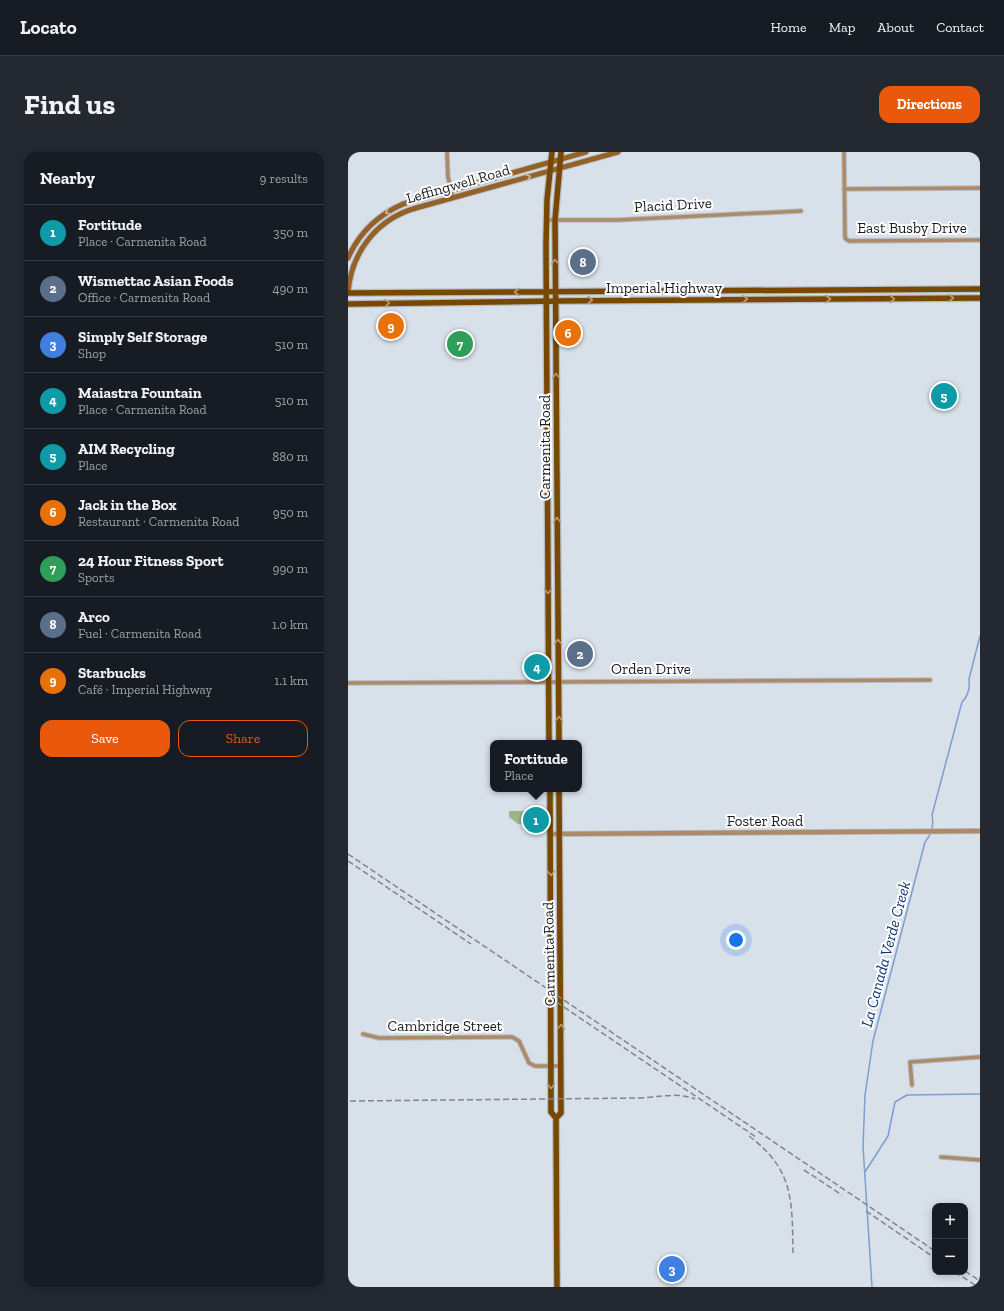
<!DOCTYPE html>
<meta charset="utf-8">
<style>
body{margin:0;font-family:"Zilla Slab",serif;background:#242831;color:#f1f3f6}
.controls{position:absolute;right:12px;bottom:12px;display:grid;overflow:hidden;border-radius:8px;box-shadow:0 2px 10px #0003}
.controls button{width:36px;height:36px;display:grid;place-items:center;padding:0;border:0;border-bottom:1px solid #363941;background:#171b24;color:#f1f3f6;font:20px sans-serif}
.you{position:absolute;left:388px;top:788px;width:14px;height:14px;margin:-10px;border:3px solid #fff;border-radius:50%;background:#1a73e8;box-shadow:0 0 0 6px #1a73e833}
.badge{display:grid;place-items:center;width:26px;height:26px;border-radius:50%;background:#ea580c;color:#fff;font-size:13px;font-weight:700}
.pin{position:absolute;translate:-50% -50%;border:2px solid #fff;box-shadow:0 1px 4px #0006}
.popup{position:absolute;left:142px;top:588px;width:92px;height:52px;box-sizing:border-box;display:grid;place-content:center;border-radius:8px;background:#171b24;filter:drop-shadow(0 1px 3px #0005);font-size:13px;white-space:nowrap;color:#9ea1a6}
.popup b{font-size:15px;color:#f1f3f6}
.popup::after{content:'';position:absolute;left:50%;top:100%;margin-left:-8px;border:8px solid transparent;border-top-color:#171b24}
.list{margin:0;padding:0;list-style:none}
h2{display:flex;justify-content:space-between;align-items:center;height:52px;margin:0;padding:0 16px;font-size:17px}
h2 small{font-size:13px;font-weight:400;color:#9ea1a6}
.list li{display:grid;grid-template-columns:26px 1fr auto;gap:12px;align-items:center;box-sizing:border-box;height:56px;padding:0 16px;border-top:1px solid #363941}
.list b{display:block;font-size:15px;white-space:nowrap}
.list p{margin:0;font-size:13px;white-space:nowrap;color:#9ea1a6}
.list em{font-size:13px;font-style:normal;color:#9ea1a6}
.actions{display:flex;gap:8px;padding:12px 16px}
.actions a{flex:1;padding:9px 0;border:1px solid #ea580c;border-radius:12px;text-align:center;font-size:14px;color:#ea580c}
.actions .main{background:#ea580c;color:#fff}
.map{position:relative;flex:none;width:632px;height:1135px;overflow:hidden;border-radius:12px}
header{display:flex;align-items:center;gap:24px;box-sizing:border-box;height:56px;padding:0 20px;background:#171b24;border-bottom:1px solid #363941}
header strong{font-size:19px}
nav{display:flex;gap:22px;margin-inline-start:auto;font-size:14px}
.intro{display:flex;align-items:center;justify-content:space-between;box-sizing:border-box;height:96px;padding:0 24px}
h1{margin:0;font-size:28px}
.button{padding:10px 18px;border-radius:12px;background:#ea580c;color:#fff;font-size:14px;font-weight:700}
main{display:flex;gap:24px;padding:0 24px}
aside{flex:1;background:#171b24;border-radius:12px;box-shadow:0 2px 10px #0003}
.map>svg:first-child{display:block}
.green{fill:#99b78b}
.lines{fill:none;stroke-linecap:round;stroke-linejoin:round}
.stream{stroke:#7d9ed1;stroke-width:1.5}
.minor-casing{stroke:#b6bdc5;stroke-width:5.5}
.tertiary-casing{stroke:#b6bdc5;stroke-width:6}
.secondary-casing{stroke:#b6bdc5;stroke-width:7}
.primary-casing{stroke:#b6bdc5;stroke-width:8}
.minor{stroke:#ae8b68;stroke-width:3.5}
.tertiary{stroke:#ae8b68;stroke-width:4.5}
.secondary{stroke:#946227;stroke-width:5}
.primary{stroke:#784801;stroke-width:5.5}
.rail{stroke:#7f858b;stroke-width:1.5;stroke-dasharray:6 3;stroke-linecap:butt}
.oneway{stroke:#cfb89e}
.oneway2{stroke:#b59a73}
.labels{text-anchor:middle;stroke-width:4;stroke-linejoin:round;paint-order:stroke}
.street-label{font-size:15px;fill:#191c1f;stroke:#fff}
.water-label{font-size:16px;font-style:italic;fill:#0e3674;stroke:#fff}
</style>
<header>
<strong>Locato</strong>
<nav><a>Home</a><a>Map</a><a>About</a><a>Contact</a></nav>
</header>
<div class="intro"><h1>Find us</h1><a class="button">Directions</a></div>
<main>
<aside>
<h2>Nearby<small>9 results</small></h2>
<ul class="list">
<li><span class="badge" style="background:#0f9aa8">1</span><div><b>Fortitude</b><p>Place · Carmenita Road</p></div><em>350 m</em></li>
<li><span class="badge" style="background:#5c6f8a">2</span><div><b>Wismettac Asian Foods</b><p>Office · Carmenita Road</p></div><em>490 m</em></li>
<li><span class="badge" style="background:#3f7fe0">3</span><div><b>Simply Self Storage</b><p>Shop</p></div><em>510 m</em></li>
<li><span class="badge" style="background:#0f9aa8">4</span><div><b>Maiastra Fountain</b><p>Place · Carmenita Road</p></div><em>510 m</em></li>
<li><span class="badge" style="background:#0f9aa8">5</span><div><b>AIM Recycling</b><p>Place</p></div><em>880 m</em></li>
<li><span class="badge" style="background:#e8710a">6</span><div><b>Jack in the Box</b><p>Restaurant · Carmenita Road</p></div><em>950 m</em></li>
<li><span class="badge" style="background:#2e9e5b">7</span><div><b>24 Hour Fitness Sport</b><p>Sports</p></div><em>990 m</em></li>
<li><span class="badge" style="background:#5c6f8a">8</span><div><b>Arco</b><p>Fuel · Carmenita Road</p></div><em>1.0 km</em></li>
<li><span class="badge" style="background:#e8710a">9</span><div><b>Starbucks</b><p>Café · Imperial Highway</p></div><em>1.1 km</em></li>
</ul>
<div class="actions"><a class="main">Save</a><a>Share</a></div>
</aside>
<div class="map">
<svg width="632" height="1135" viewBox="0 0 632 1135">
<rect width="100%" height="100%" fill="#d8e0e9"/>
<path class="green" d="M193,656l3,2 1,13 -5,4c-8,0 -14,-3 -22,-3l-9,-7v-6h27v-2z"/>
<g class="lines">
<path class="stream" d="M517,1020l23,-36 7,-34 12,-7 73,-1
M524,1135l-9,-141 2,-51 8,-54 52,-199c7,-8 9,-17 7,-27l30,-113c6,-6 8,-15 7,-23l11,-43"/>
<g class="minor-casing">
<path id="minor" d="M99,0l1,25 5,21
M496,0l1,86 4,3 131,-1
M496,37l136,-1
M198,68h71l184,-9
M0,531l582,-3
M15,882l16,4 133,-1 7,4 10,22 6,3h26
M564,933l-2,-23 70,-5
M593,1005l39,3"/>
</g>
<g class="tertiary-casing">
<path id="tertiary" d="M202,682l430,-3"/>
</g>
<g class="secondary-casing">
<path id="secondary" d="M0,106c11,-25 30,-43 55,-54l183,-52
M0,141c3,-41 29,-74 68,-85l202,-56"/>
</g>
<g class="primary-casing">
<path id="primary" d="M0,141l632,-4
M0,152l208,-3 424,-3
M201,591l-3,-498 1,-45 5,-48
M211,591l-4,-523 6,-68
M202,637l1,323 5,6 1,169
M208,966l5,-5 -2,-324"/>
</g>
<use href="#minor" class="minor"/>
<use href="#tertiary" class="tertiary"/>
<use href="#secondary" class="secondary"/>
<use href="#primary" class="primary"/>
<path class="rail" d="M0,702l587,397
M0,709l123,83
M201,845l207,140
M2,949l291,-3c19,-1 36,-6 54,1
M401,984c45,34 43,64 44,117
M456,1018l38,25
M518,1059l69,47
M617,1119l15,10
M607,1120l23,15"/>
</g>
<defs><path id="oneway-chevron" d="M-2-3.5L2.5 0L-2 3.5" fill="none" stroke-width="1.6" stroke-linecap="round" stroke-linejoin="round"/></defs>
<g class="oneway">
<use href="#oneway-chevron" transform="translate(180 25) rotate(-16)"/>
<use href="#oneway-chevron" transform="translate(40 60) rotate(148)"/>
</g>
<g class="oneway2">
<use href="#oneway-chevron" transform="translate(207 110) rotate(-91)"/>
<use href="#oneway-chevron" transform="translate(169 140) rotate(180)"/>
<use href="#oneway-chevron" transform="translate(603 146)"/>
<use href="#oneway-chevron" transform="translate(397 147)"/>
<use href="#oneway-chevron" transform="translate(480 147)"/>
<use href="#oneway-chevron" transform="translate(544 147)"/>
<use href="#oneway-chevron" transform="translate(242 148)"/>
<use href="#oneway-chevron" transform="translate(39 151) rotate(-1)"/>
<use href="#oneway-chevron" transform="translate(208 224) rotate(-90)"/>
<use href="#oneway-chevron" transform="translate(209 368) rotate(-90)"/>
<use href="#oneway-chevron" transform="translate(200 439) rotate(90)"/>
<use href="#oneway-chevron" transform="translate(210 490) rotate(-90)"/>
<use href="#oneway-chevron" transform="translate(211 567) rotate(-91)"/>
<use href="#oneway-chevron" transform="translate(203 721) rotate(90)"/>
<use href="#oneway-chevron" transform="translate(213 875) rotate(-89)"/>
<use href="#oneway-chevron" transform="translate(203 934) rotate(89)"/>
</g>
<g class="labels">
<g class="street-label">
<text transform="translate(110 32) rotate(-16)" y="5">Leffingwell Road</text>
<text transform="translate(325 53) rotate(-3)" y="5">Placid Drive</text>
<text x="564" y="81">East Busby Drive</text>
<text x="316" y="141">Imperial Highway</text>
<text transform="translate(197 295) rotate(-90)" y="5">Carmenita Road</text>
<text x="303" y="522">Orden Drive</text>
<text x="417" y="674">Foster Road</text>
<text transform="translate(201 802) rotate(-91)" y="5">Carmenita Road</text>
<text x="97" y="879">Cambridge Street</text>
</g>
<g class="water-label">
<text transform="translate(537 802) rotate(-75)" y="6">La Canada Verde Creek</text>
</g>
</g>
</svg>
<div class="controls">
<button>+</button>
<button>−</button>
</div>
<div class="you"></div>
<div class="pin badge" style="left:188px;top:668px;background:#0f9aa8">1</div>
<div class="popup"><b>Fortitude</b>Place</div>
<div class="pin badge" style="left:232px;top:502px;background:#5c6f8a">2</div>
<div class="pin badge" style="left:324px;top:1117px;background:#3f7fe0">3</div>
<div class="pin badge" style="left:189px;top:515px;background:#0f9aa8">4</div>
<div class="pin badge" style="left:596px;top:244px;background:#0f9aa8">5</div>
<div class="pin badge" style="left:220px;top:181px;background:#e8710a">6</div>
<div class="pin badge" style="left:112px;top:192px;background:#2e9e5b">7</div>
<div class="pin badge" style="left:235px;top:110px;background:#5c6f8a">8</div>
<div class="pin badge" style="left:43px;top:174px;background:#e8710a">9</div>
</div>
</main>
